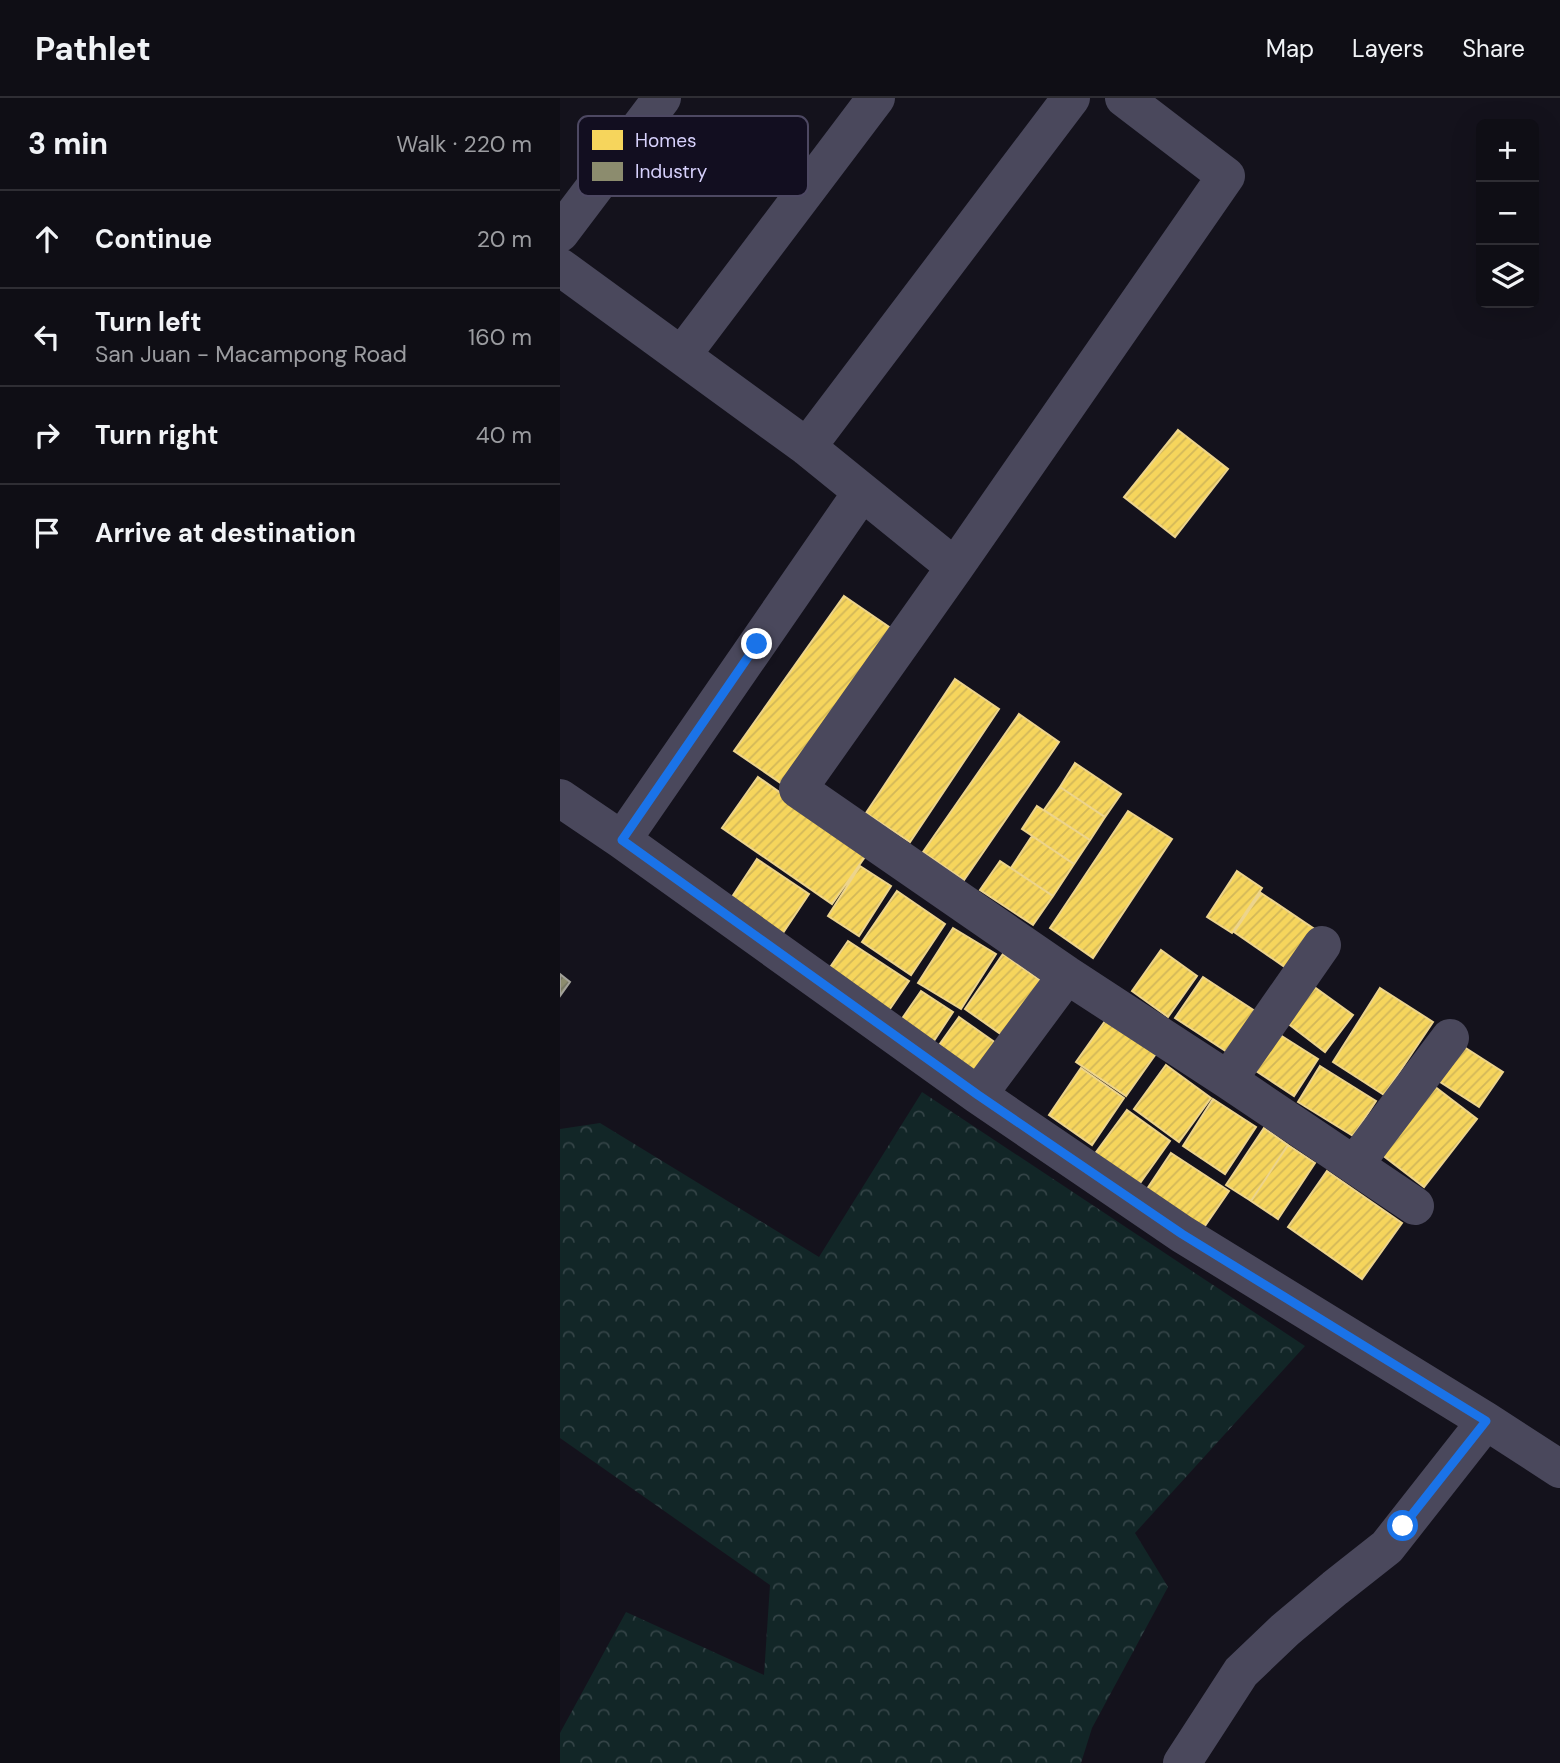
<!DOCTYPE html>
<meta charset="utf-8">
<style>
body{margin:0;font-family:"DM Sans",sans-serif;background:#18171e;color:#f1f3f6}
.controls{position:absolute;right:21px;top:21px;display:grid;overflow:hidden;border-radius:10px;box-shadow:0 7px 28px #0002}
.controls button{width:63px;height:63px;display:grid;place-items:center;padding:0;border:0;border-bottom:2px solid #2f2e34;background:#0f0e15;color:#f1f3f6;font:35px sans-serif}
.stop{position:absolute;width:21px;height:21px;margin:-16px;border:5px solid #1a73e8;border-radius:50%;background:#fff}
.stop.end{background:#1a73e8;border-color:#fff;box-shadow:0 2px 7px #0008}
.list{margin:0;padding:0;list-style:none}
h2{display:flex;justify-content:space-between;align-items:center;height:91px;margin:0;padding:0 28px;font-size:30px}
h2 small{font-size:23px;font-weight:400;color:#9b9ca0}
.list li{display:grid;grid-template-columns:46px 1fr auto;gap:21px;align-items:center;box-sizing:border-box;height:98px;padding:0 28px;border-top:2px solid #2f2e34}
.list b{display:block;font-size:26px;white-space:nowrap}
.list p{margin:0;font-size:23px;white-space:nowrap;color:#9b9ca0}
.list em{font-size:23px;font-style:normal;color:#9b9ca0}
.icon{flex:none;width:38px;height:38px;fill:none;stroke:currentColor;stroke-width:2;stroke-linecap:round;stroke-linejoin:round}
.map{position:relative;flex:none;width:1000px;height:1665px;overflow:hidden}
header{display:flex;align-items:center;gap:42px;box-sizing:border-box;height:98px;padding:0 35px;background:#0f0e15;border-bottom:2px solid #2f2e34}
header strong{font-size:33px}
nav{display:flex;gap:38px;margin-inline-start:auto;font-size:24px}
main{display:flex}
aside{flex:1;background:#0f0e15}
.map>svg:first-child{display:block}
.forest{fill:url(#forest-crowns)}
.homes{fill:url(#homes-hatch);stroke:#edd48c;stroke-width:2}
.industry{fill:url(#industry-hatch);stroke:#a2a199;stroke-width:2}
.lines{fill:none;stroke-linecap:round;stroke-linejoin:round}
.minor{stroke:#4a485c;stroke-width:38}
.route{stroke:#1a73e8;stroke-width:9}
.key{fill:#120e20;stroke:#4d4862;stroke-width:2}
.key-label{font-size:19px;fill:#d7d1fc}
</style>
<header>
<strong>Pathlet</strong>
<nav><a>Map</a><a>Layers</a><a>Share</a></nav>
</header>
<main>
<aside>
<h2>3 min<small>Walk · 220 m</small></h2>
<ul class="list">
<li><svg class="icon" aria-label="ahead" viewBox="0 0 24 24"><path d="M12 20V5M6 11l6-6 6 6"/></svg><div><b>Continue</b></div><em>20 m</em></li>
<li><svg class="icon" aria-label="left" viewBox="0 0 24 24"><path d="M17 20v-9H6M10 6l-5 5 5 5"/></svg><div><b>Turn left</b><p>San Juan - Macampong Road</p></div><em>160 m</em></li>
<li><svg class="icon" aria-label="right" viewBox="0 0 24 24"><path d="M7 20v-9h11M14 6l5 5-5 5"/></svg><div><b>Turn right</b></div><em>40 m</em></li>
<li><svg class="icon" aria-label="arrive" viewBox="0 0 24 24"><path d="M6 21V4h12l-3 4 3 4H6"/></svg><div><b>Arrive at destination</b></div></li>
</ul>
</aside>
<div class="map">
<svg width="1000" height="1665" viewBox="0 0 1000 1665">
<defs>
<pattern id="forest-crowns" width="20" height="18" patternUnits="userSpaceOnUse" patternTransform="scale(1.75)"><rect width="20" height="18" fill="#122627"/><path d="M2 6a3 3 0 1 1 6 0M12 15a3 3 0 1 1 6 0" fill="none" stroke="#344447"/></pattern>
<pattern id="homes-hatch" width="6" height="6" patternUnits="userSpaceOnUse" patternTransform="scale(1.75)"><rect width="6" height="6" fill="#f6d55c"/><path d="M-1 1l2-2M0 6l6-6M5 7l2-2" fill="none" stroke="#d2b759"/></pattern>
<pattern id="industry-hatch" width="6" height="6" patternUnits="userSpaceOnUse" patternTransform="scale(1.75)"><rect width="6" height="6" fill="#8c8c6e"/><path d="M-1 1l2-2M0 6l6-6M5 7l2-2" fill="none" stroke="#757564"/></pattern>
</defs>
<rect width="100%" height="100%" fill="#14121c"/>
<path class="forest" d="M362,994l383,254 -170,187 33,54 -76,141 -11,35h-521v-30l66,-121 138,63 6,-90 -210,-147v-309l40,-6 219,134z"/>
<path class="homes" d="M618,332l50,39 -53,68 -51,-40z
M284,498l51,35 -110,155 -51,-35z
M395,581l44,30 -89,133 -44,-29z
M459,616l40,28 -95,138 -41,-28z
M515,665l46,31 -16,23 -45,-30z
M198,679l109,77 -35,50 -110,-76z
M500,689l45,30 -15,23 -46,-30z
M477,708l53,34 -16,24 -52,-35z
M568,713l44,28 -79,119 -43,-30z
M472,738l42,28 -21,32 -42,-28z
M197,761l52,35 -28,42 -53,-33z
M440,763l53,35 -20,29 -53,-35z
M300,768l31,20 -32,50 -31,-20z
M677,773l25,17 -30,45 -25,-16z
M337,793l48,33 -34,51 -49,-33z
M701,795l55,37 -27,40 -55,-38z
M393,830l43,26 -35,55 -43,-26z
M288,843l61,40 -26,38 -61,-40z
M601,852l36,26 -29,41 -36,-26z
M443,856l48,34 -39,54 -47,-33z
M643,879l55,36 -28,41 -55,-36z
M753,888l40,29 -28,37 -39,-30z
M820,890l53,34 -49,73 -51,-33z
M361,893l32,21 -23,35 -33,-21z
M550,916l50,34 -34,48 -50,-34z
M399,919l44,31 -27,38 -44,-31z
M717,935l41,26 -24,37 -41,-27z
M901,947l42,27 -24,35 -42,-27z
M606,967l45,33 -32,44 -45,-33z
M760,968l56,35 -23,35 -55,-34z
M521,970l43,30 -32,47 -43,-30z
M874,988l43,33 -53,68 -43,-33z
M653,1001l43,28 -31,47 -42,-28z
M567,1012l43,31 -35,49 -44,-31z
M704,1030l24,17 -37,56 -25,-16z
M728,1047l27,18 -37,56 -27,-18z
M611,1055l58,38 -29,42 -57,-38z
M767,1073l75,52 -40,56 -74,-52z"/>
<path class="industry" d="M0,876l10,8 -10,14z"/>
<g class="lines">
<path class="minor" d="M564,0l102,78 -271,391 -157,222 269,186 161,105 187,126
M0,135l102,-135
M0,169l247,180 148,120
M122,257l194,-257
M247,349l264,-349
M0,700l62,42 356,255 204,139 304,187 74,48
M62,742l240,-348
M668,982l94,-135
M418,997l89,-120
M794,1067l96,-127
M622,1665l59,-91 44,-42 50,-42 52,-41 99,-126"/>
</g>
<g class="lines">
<path class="route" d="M197,546l-135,196 356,255 204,139 304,187 -83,105"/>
</g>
<rect x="18" y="18" width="230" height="80" rx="10" class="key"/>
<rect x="32" y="32" width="31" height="20" fill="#f6d55c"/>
<rect x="32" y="64" width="31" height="19" fill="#8c8c6e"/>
<g class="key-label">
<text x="75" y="49">Homes</text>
<text x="75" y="80">Industry</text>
</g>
</svg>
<div class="controls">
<button>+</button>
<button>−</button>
<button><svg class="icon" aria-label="layers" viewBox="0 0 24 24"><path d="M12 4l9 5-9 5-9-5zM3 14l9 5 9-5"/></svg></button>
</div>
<div class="stop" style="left:843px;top:1428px"></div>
<div class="stop end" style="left:197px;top:546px"></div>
</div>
</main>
